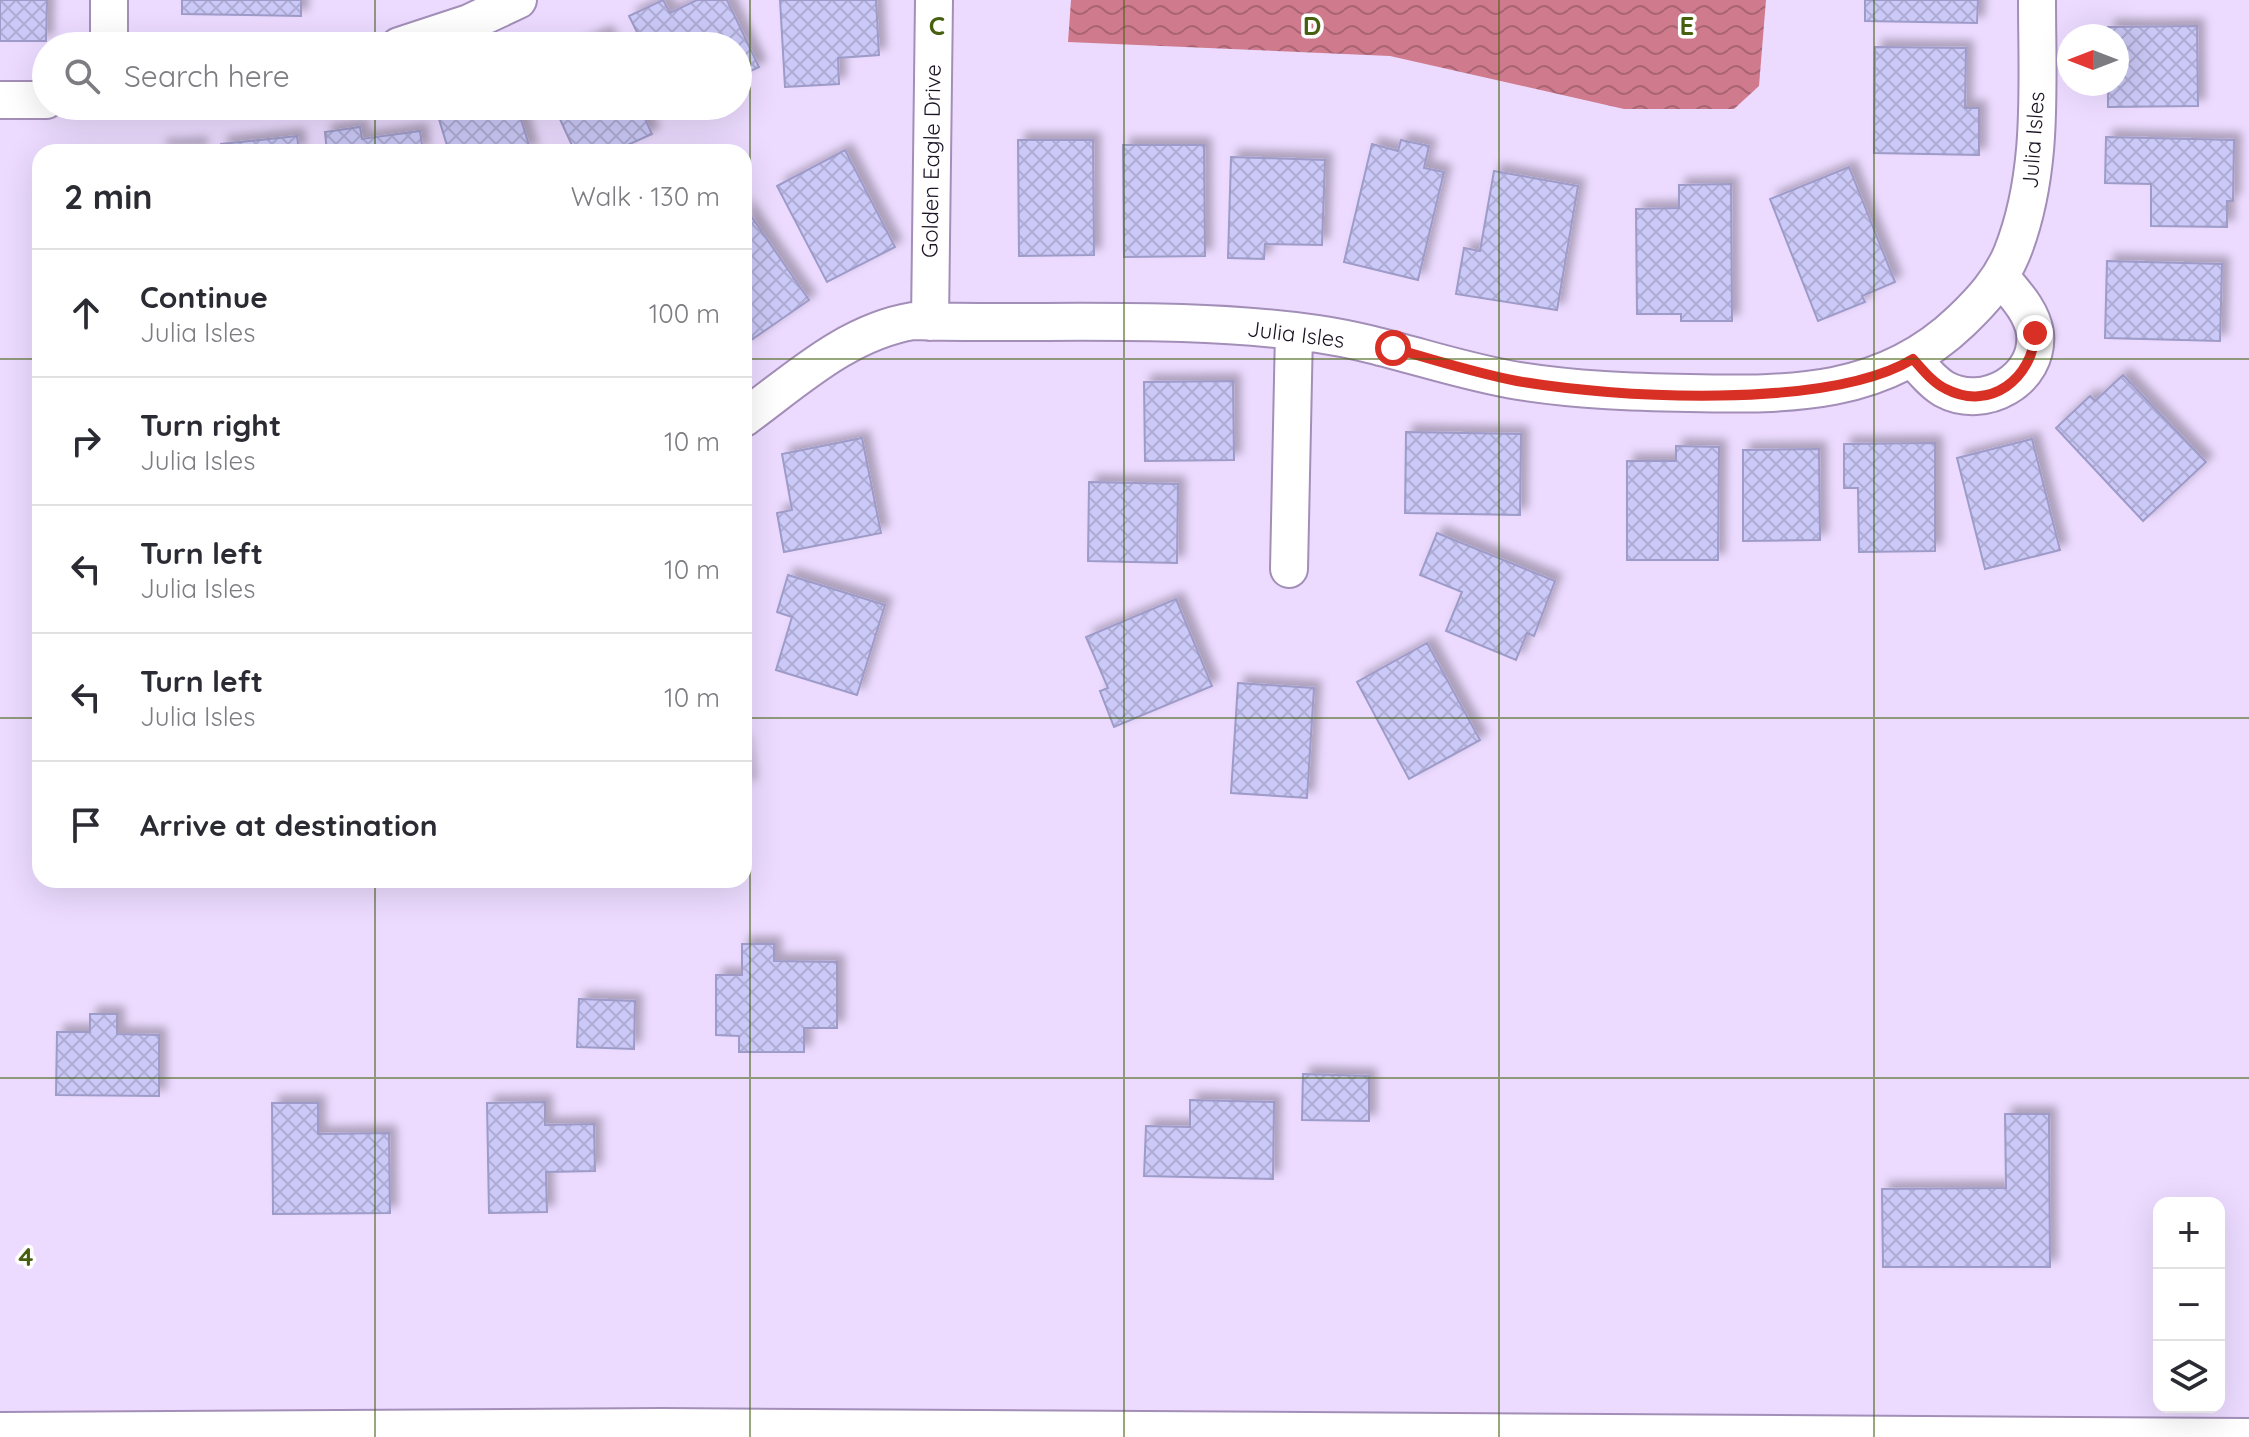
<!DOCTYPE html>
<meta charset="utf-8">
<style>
body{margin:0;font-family:Quicksand,sans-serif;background:#f7f7f7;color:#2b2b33}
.controls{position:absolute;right:24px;bottom:24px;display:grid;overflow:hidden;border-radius:16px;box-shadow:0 8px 32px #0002}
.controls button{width:72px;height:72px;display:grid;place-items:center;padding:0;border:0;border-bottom:2px solid #e1e1e2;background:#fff;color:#2b2b33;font:40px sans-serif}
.compass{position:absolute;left:2057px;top:24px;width:72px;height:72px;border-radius:50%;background:#fff;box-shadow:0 8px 32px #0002;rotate:270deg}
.stop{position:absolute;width:24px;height:24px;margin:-18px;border:6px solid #d93025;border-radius:50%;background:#fff}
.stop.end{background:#d93025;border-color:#fff;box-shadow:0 2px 8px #0008}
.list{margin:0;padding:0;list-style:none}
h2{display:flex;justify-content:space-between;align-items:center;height:104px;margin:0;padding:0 32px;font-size:34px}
h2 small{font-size:26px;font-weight:400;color:#7c7c81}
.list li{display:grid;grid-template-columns:52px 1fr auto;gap:24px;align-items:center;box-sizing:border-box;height:128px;padding:0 32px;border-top:2px solid #e1e1e2}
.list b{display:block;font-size:30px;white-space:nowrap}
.list p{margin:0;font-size:26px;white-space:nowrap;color:#7c7c81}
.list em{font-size:26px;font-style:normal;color:#7c7c81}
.icon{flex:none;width:44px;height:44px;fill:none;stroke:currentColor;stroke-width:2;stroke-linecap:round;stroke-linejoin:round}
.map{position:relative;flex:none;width:2249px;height:1437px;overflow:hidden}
.search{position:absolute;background:#fff;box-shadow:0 8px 32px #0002;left:32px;top:32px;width:720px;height:88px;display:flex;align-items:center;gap:20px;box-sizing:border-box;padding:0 28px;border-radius:44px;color:#7c7c81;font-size:30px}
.panel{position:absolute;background:#fff;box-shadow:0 8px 32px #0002;left:32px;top:144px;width:720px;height:744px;border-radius:24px}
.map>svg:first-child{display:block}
.water{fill:url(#water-waves)}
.building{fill:url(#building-cross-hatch);stroke:#9e9bc8;stroke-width:2;filter:url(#shadow)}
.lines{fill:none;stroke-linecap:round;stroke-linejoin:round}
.minor-casing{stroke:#a38eb8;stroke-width:40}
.minor{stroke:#fff;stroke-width:36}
.route{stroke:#d93025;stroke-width:10}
.grid{fill:none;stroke:#466010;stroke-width:2;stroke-opacity:0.55}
.labels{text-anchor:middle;stroke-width:7;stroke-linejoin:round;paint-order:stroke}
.street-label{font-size:22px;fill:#1c1424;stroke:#fff}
.grid-label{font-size:26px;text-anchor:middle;font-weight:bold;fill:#466010;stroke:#fff;stroke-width:7;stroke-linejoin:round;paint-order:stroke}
</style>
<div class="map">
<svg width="2249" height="1437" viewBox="0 0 2249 1437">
<defs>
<pattern id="water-waves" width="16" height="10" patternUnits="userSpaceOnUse" patternTransform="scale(2)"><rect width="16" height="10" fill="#d07b8d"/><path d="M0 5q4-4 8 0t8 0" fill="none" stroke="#a86473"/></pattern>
<pattern id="building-cross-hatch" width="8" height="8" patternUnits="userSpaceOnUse" patternTransform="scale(2)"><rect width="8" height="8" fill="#cbc9f7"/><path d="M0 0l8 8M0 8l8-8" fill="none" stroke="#aeacd4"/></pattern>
<filter id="shadow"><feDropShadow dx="7" dy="-7" stdDeviation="4" flood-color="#0004"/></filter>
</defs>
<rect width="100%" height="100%" fill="#ecdbff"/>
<path class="water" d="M1071,0h695l-7,86 -25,23h-110l-234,-53 -322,-14z"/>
<path class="building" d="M0,0h47l-1,41h-46z
M182,0h119v16l-119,-2z
M663,0l7,13 27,-13h30l32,67 -21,10v-31h-94l-15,-30z
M780,0h96l3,55 -41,3 1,26 -54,3z
M1865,0h113l-1,23 -112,-2z
M2197,26l1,80 -90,1v-23h9v-48h-9v-9z
M605,33l6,13h-34z
M1875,47l91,1 -1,60h14v47l-105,-2z
M435,106h82l14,46h-82z
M554,106h85l13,28 -40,18h-37z
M360,127l2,12 58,-8 3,21h-96l-2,-20z
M297,136l2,16h-77l-1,-8z
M2106,137l128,3 -1,61h-6v26l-76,-1v-42l-46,-1z
M1018,140h75l1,115 -75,1z
M1401,140l28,6 -5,22 20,4 -26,108 -74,-18 28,-118 26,7z
M200,145v7h-40v-5z
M1123,145h81l1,111 -81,1z
M845,150l50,97 -68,35 -50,-96z
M1231,157l94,3 -3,85 -57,-1 -1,15 -36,-1z
M1849,167l46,115 -33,14 3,6 -47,19 -48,-122z
M1494,171l84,15 -21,124 -101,-16 8,-46 16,3z
M1731,184l1,137h-51v-7h-44l-1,-105 43,-1v-23z
M744,206l65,94 -65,45z
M2107,261l115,3 -2,77 -115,-3z
M2123,375l83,87 -63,59 -87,-93 34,-32 5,5z
M1233,381l1,79 -89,1 -1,-79z
M1406,432l115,2 -1,81 -115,-2z
M862,438l19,95 -97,19 -7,-39 15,-3 -10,-56z
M2032,439l28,111 -75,19 -28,-111z
M1935,443v108l-76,1 -1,-64h-14v-44z
M1676,446l43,1 -1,113h-91v-99h49z
M1819,449l1,91 -77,1v-91z
M1089,482l89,2 -1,79 -89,-2z
M1437,533l118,48 -21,55 -7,-3 -11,27 -70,-29 16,-39 -42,-17z
M788,575l97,30 -28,90 -81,-25 16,-53 -15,-5z
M1176,599l36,87 -98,41 -14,-36 8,-3 -22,-51z
M1427,643l53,97 -71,39 -52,-97z
M1238,683l76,5 -7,110 -76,-5z
M744,742l5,44 -5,1z
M742,944h32v17l63,1v66h-33v24h-65v-16l-23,-1v-60h26z
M579,999l56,2 -1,48 -57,-2z
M90,1014h27v20l42,1v61l-103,-1 1,-63h33z
M1303,1074l66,2v45l-67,-1z
M1190,1100l84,2 -1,77 -129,-3 2,-50 44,1z
M545,1102v23l49,-1 1,47 -49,1 1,40 -58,1 -2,-110z
M272,1103h46v31l71,-1 1,80 -117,1z
M2005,1114h44l1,153h-167l-1,-78 124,-1z"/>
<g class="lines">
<g class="minor-casing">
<path id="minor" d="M109,0v46
M399,46l70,-23 49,-23
M0,100h46
M930,322l4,-322
M1913,359c9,10 19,23 31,30 40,22 96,-9 91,-56 -3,-22 -22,-41 -35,-57
M744,418c52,-38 103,-86 169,-97 134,4 272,-6 405,13 69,10 133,36 201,47 56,9 113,11 170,12 102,2 194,3 272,-72 21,-20 40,-41 51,-68 32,-80 25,-168 25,-253
M1289,569l5,-237
M0,1431l662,-4 1587,10"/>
</g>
<use href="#minor" class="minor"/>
</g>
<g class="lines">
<path class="route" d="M1393,348c41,12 82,25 124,33 97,17 311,29 396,-22 10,11 20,24 33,30 44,23 87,-11 89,-56"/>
</g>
<path class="grid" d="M375,0v46M750,0v1437M1124,0v1437M1499,0v1437M1874,0v1437M375,106v46M0,359h40M744,359h1505M0,718h40M744,718h1505M375,880v557M0,1078h2249"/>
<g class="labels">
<g class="street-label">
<text transform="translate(2033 140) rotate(-86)" y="8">Julia Isles</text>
<text transform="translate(931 161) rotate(-89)" y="8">Golden Eagle Drive</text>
<text transform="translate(1296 334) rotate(7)" y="8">Julia Isles</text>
</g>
</g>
<g class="grid-label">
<text x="937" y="35">C</text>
<text x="1312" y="35">D</text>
<text x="1687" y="35">E</text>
<text x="26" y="1266">4</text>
</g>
</svg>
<div class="controls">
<button>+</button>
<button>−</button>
<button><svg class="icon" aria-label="layers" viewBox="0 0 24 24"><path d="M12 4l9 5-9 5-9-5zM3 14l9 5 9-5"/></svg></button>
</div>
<svg class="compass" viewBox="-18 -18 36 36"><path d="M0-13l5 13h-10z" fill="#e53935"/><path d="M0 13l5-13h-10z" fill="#7c7c81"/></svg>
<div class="stop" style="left:1393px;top:348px"></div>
<div class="stop end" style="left:2035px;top:333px"></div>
<div class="search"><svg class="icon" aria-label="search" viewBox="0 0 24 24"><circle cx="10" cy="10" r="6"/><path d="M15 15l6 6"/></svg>Search here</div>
<section class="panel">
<h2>2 min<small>Walk · 130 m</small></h2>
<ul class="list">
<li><svg class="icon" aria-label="ahead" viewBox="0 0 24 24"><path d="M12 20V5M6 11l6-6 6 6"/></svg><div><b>Continue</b><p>Julia Isles</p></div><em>100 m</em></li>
<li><svg class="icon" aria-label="right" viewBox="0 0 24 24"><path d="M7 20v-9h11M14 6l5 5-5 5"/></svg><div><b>Turn right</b><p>Julia Isles</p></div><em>10 m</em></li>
<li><svg class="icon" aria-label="left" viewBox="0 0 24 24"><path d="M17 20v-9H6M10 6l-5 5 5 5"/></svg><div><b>Turn left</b><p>Julia Isles</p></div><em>10 m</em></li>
<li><svg class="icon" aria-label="left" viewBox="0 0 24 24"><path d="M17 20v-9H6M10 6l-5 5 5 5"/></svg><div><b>Turn left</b><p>Julia Isles</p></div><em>10 m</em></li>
<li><svg class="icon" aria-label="arrive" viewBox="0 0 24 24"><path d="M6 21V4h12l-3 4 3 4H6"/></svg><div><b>Arrive at destination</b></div></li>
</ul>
</section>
</div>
